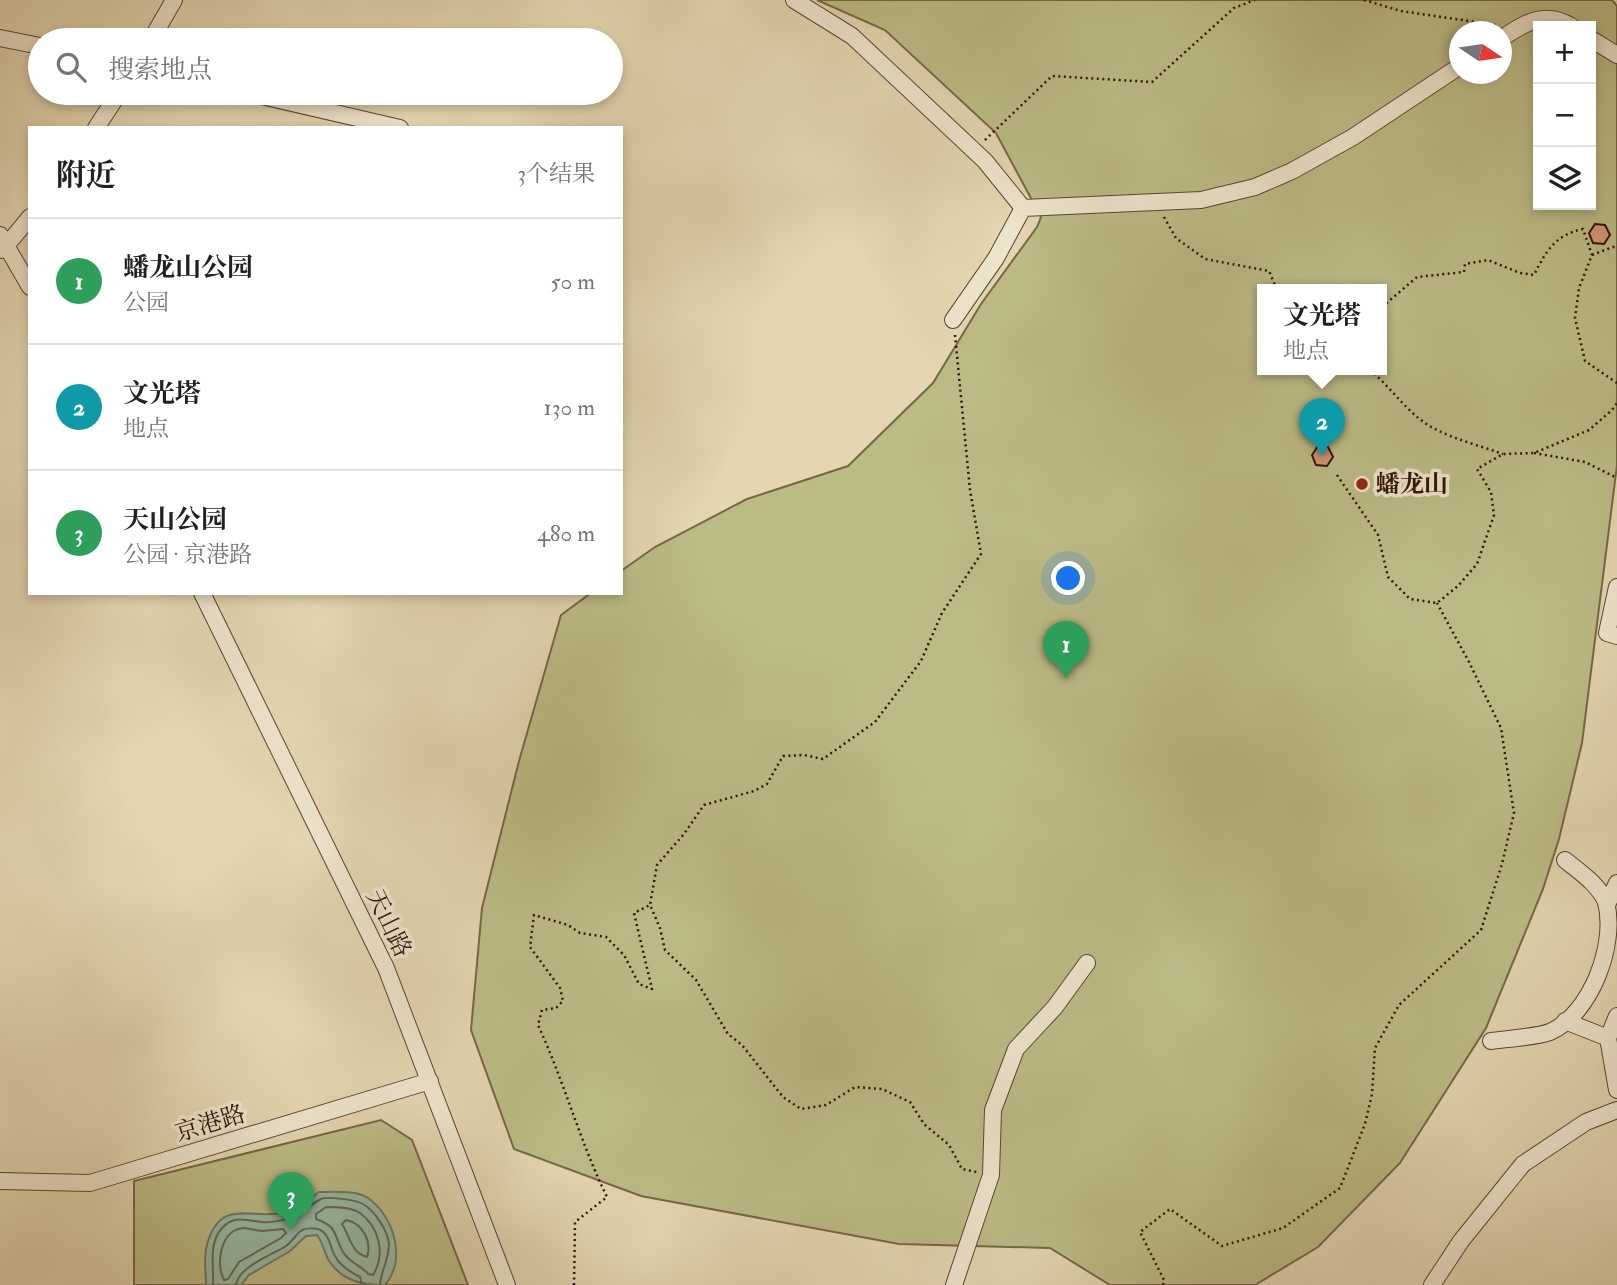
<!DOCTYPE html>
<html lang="zh">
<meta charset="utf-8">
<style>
body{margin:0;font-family:"IM FELL Double Pica","Noto Serif SC",serif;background:#f2f2f2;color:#202124}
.controls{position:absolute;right:21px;top:21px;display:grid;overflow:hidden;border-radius:0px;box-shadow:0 4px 10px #0003}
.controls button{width:63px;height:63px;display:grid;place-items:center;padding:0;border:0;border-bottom:2px solid #e0e0e0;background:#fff;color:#202124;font:35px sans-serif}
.compass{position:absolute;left:1449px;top:21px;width:63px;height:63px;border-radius:50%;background:#fff;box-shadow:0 4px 10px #0003;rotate:103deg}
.you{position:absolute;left:1069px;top:579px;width:24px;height:24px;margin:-18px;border:5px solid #fff;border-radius:50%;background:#1a73e8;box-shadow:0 0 0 10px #1a73e833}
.badge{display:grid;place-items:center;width:46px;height:46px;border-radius:50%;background:#111827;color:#fff;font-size:23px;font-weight:700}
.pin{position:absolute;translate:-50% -58px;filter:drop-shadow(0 2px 4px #0008)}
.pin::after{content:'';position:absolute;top:37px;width:24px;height:21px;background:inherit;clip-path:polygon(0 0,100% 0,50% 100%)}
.popup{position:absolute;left:1257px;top:284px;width:130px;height:91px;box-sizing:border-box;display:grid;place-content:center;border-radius:0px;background:#fff;filter:drop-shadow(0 2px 5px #0005);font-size:23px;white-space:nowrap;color:#757577}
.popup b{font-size:26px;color:#202124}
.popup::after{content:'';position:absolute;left:50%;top:100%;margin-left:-14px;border:14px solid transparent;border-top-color:#fff}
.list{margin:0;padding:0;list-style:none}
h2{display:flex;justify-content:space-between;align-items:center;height:91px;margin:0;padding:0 28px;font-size:30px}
h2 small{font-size:23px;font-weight:400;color:#757577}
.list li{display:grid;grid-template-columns:46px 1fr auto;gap:21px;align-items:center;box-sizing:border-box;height:126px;padding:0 28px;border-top:2px solid #e0e0e0}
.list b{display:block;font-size:26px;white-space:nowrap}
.list p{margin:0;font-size:23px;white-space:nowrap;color:#757577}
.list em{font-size:23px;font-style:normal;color:#757577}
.icon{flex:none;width:38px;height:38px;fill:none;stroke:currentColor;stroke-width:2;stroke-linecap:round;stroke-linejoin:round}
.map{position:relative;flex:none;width:1617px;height:1285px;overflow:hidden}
.search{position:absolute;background:#fff;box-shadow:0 4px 10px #0003;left:28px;top:28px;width:595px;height:77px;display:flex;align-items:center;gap:18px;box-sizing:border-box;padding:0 24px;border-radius:38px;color:#757577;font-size:26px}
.panel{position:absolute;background:#fff;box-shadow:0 4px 10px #0003;left:28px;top:126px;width:595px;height:469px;border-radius:0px}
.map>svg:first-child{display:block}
.green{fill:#bcbb86;stroke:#766846;stroke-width:2;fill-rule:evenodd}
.water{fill:#96baa6;stroke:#6e7866;stroke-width:2}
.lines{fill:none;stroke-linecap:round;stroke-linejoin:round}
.shore{stroke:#646756;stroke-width:2}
.building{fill:#d49777;stroke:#311407;stroke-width:2}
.minor-casing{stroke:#5e4431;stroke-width:18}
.path{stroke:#311407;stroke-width:2.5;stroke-dasharray:2 3.5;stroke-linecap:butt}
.minor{stroke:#ede4cc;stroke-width:16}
.poi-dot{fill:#8f2418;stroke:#ede4cc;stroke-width:2.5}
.labels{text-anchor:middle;stroke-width:7;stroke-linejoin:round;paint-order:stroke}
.poi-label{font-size:24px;font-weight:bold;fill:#311407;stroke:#ede4cc;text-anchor:start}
.street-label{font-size:24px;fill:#311407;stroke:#ede4cc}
</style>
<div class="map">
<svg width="1617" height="1285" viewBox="0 0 1617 1285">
<rect width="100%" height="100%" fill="#e3d6b0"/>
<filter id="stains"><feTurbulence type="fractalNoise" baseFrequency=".00286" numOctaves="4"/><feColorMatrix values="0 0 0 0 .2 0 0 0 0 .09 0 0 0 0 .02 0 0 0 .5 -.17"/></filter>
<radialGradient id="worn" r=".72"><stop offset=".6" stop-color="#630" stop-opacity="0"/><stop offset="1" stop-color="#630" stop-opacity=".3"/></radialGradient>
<path class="green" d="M817,0h795l5,6v459l-35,278 -23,96 -16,50 -57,139 -86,135 -82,84 -63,38h-145l-60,-37 -151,-4 -258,-48 -127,-47 -43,-119 11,-122 37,-147 42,-146 30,-22h30v-22l34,-24 92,-48 101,-33 85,-83 48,-79 56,-77 4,-10 -45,-84 -111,-103zM1538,26h53v179h-53zM1460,32h42v42h-42zM1262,290h120v80h-120z
M381,1120l31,20 56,145h-334v-104z"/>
<path class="water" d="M319,1192c14,0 37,-2 49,6 26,18 39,62 17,87 -24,0 -42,-4 -56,-24 -5,-9 -5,-16 -12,-26l-11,1 -16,15 -41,24 -8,10h-35c0,-15 -3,-29 2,-44 14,-42 42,-22 73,-28 16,-3 26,-12 38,-21z"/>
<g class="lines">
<path class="shore" d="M326,1207c10,0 25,0 34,6 19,14 26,41 13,62 -9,-2 -1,1 -9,-5 -7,-6 -16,-9 -21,-18 -10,-17 -4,-25 -27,-33v-5z
M346,1220c17,3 26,22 21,37 -16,-4 -17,-21 -25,-33z
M244,1228l18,3 21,-2 3,4 -5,5 -42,24 -11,17 -4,1c-9,-17 -3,-51 20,-52z
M213,1285c1,-19 -5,-41 9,-57 13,-14 24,-7 40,-6 7,1 15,-1 21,-2 19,-3 24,-14 38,-21 7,-3 35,1 42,5 11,6 25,27 26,40 0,15 -8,27 -9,41
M236,1285c2,-18 36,-30 50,-39 6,-4 10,-12 16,-16 4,-2 12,-2 16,-1 12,4 12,19 17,27 5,10 15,16 25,21l2,8"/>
</g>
<path class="building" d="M1595,224l10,1 5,10 -6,9 -11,-1 -4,-10z
M1318,446l10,1 5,10 -6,9 -11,-1 -4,-10z"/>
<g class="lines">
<g class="minor-casing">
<path id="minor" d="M794,0l58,36 133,125 38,47 -27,50 -43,62
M0,38l40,8
M1502,38c23,-15 42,-28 69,-12
M1591,39l26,16
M151,40l23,-40
M249,93l151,35
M96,128l23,-35
M1023,208l178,-8 54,-13 37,-16 61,-34 107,-71
M0,235l30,52
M0,250l6,-4 24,-29
M1617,587l-10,46 10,3
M202,593l184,375 121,317
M1607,905l10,-22
M1617,1016l-9,22 9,52
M1565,1021l43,17
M1491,1041c15,-2 46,-4 59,-9 41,-18 67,-88 56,-130 -8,-18 -25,-29 -41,-42
M0,1181l90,2 340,-102
M954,1285l37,-110 2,-65 23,-61 39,-42 32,-44
M1432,1285l29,-44 62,-77 63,-42 31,-12"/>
</g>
<path class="path" d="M1364,0l37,11 95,14
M985,140l67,-64 100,6 82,-74 21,-8
M1164,217l12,21 29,21 64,12 8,19
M1592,255l21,-8 4,1
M1382,307l35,-30 47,-5 1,-8 23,-4 32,13 14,2c12,-24 21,-40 49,-46l9,26 -13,33 -4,30 10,43 32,22
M955,335l15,155 11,64 -39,59 -21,48 -46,61 -52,37 -19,-4 -21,1 -16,28 -13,7 -50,14 -20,29 -27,31 -7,40 10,23 5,22 31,30 32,54 14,11 41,52 18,12 25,-4 29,-18 27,2 28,13 14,22 25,21 13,24 15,3
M1370,370c22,18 39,46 65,59 21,11 46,17 68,25
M1534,453l51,9 32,16
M1337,475l41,60 10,42 22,22 27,4 21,-17 19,-22 17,-49 -3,-23 -14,-23 26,-15 31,-1 55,-23 23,-20 5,-7
M574,1285l1,-63 32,-25c-27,-55 -43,-116 -69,-172l4,-15 14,-2 7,-7 -3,-13 -30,-41 4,-32 34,10 12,8 26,4 18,18 15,29 13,5 -18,-76 16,-8
M1163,1285l1,-5 -24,-48 30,-23 52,37 61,-18 57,-40 25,-64 7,-30 3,-46 24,-43 82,-75 21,-66 12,-51 -13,-85 -32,-66 -32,-59"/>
<use href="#minor" class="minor"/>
</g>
<circle class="poi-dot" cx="1362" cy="484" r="7"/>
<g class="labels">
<g class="poi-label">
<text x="1376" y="492">蟠龙山</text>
</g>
<g class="street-label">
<text transform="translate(389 923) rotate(64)" y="8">天山路</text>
<text transform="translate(210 1123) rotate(-17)" y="8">京港路</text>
</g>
</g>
<rect width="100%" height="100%" filter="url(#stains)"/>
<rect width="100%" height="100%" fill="url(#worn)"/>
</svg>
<div class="controls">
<button>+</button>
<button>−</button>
<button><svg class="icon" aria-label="layers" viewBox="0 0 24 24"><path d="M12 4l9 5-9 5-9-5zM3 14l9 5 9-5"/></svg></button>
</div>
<svg class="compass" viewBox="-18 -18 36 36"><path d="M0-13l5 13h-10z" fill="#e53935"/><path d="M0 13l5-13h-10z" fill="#757577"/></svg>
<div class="you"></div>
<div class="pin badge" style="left:1066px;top:679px;background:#2e9e5b">1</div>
<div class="pin badge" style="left:1322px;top:456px;background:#0f9aa8">2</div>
<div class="popup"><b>文光塔</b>地点</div>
<div class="pin badge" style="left:291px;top:1230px;background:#2e9e5b">3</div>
<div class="search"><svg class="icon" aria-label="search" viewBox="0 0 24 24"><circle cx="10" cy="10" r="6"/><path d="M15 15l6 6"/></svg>搜索地点</div>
<section class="panel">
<h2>附近<small>3个结果</small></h2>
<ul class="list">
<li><span class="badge" style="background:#2e9e5b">1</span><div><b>蟠龙山公园</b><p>公园</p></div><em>50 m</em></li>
<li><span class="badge" style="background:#0f9aa8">2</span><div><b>文光塔</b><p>地点</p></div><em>130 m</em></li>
<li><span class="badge" style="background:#2e9e5b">3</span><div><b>天山公园</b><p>公园 · 京港路</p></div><em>480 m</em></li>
</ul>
</section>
</div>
